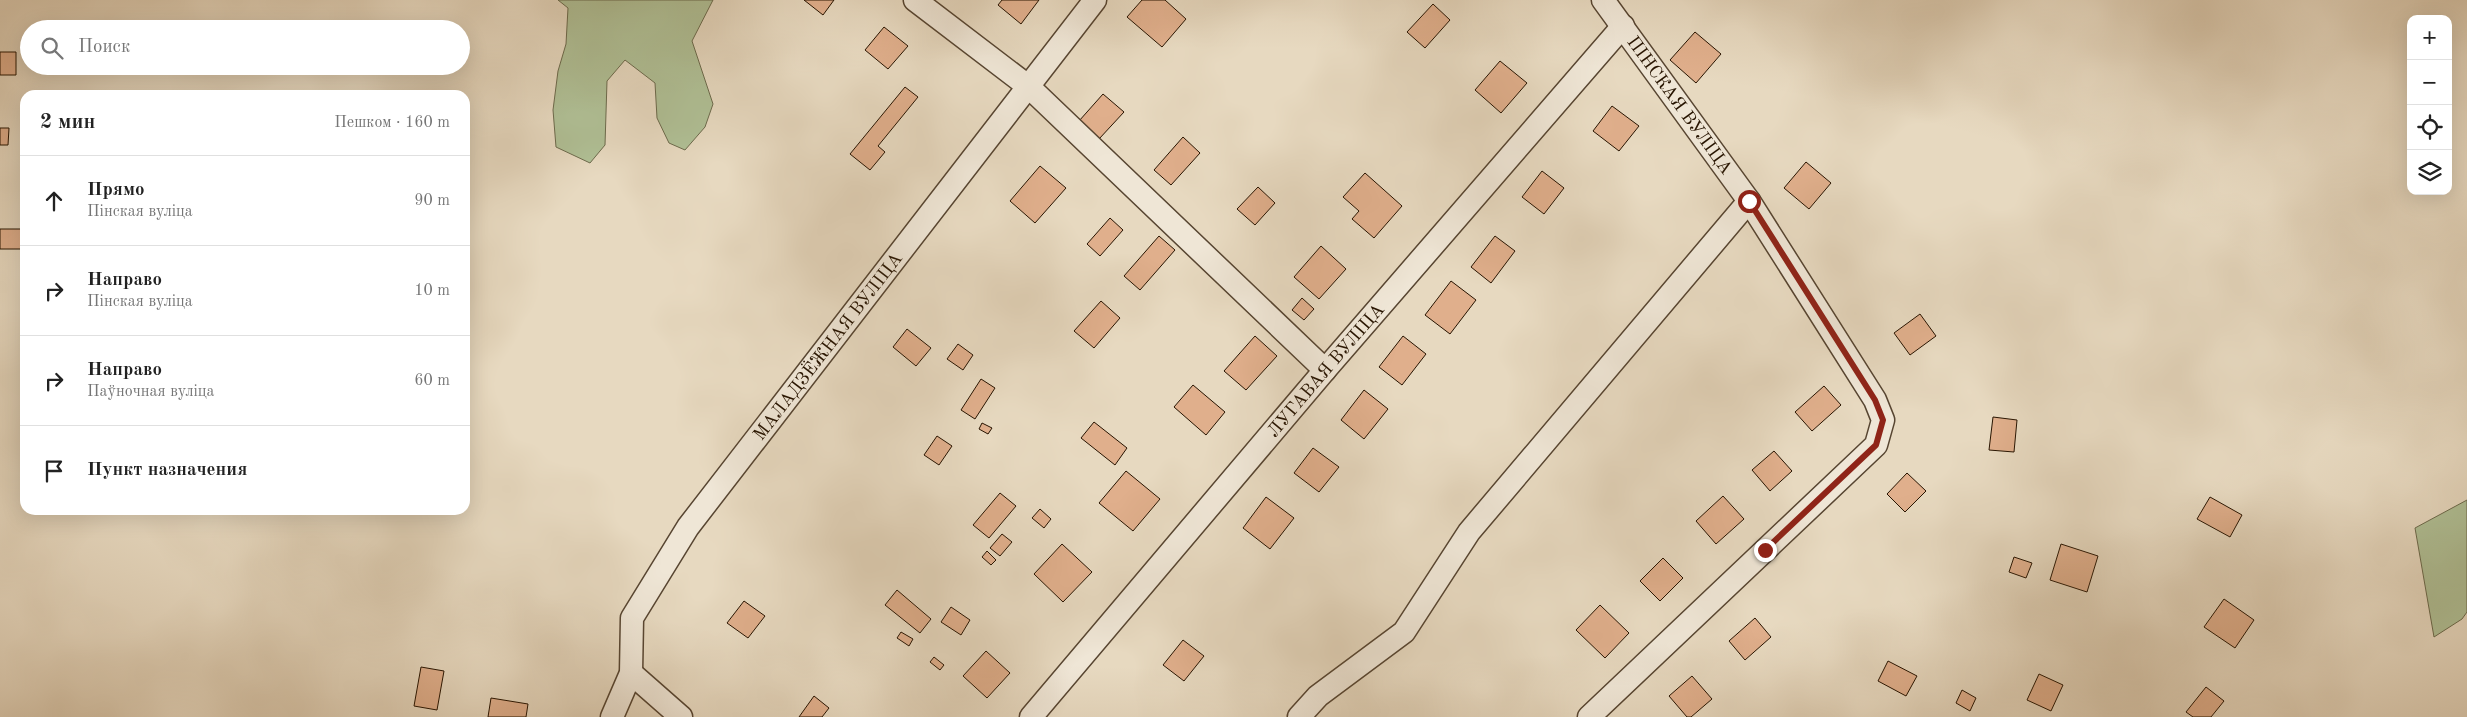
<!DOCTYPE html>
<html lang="ru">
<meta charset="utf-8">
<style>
body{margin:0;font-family:"Old Standard TT",serif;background:#f6f6f6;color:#222}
.controls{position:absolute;right:15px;top:15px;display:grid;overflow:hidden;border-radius:10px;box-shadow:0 5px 20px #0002}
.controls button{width:45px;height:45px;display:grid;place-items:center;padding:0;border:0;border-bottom:1px solid #e0e0e0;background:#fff;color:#222;font:25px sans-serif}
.stop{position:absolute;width:15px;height:15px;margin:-11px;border:4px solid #8f2418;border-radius:50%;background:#fff}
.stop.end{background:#8f2418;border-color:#fff;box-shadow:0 1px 5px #0008}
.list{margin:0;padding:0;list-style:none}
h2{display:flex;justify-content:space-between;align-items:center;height:65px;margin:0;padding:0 20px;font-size:21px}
h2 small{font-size:16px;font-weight:400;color:#767676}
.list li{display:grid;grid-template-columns:32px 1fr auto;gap:15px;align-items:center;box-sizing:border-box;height:90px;padding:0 20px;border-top:1px solid #e0e0e0}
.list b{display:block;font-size:19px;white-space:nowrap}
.list p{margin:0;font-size:16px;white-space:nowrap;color:#767676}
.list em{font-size:16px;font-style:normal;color:#767676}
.icon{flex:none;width:28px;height:28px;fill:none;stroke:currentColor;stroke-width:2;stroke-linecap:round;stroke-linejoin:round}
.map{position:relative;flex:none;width:2467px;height:717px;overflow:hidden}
.search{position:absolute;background:#fff;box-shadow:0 5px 20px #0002;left:20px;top:20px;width:450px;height:55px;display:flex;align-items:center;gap:12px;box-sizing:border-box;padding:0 18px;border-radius:28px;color:#767676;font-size:19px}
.panel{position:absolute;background:#fff;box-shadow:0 5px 20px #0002;left:20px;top:90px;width:450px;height:425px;border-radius:15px}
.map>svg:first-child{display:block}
.green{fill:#b0c096;stroke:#6c6a4c}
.building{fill:#e0af8c;stroke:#271401}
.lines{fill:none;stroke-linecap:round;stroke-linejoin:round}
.minor-casing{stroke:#574531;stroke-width:25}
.minor{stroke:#efe6d6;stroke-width:22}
.route{stroke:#8f2418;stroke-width:6}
.labels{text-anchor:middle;stroke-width:4;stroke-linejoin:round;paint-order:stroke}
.street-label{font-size:18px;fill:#271401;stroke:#efe6d6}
</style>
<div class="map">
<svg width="2467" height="717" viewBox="0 0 2467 717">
<rect width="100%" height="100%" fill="#e7d9c0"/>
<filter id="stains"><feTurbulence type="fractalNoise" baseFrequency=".004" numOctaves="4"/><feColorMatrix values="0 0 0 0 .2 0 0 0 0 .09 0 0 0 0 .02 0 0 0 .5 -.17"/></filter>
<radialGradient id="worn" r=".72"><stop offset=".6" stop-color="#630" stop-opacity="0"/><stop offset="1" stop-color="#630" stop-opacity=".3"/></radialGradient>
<path class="green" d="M558,0h155l-21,41 21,63 -8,23 -20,23 -16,-7 -12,-25 -2,-35 -30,-23 -18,21 -2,64 -15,18 -34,-16 -3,-37 5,-39 8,-27 2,-36z
M2467,500v112l-5,7 -28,18 -19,-109z"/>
<path class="building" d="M804,0h30l-11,15z
M1002,0h37l-18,24 -23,-19z
M1142,0h23l21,19 -24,28 -35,-30z
M1433,4l17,16 -25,28 -18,-16z
M884,27l24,19 -20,23 -23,-19z
M1695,32l26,22 -25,29 -26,-23z
M0,52h16v23h-16z
M1500,61l27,22 -26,30 -26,-23z
M905,87l13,10 -40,49 7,6 -15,18 -20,-16z
M1103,94l21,18 -25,27 -20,-18z
M1612,106l27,20 -20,25 -26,-20z
M0,128h9l-1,17h-8z
M1183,137l17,16 -29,32 -17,-15z
M1806,162l25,21 -22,26 -25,-21z
M1040,166l26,22 -31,35 -25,-22z
M1542,171l22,17 -20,26 -22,-17z
M1365,173l37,33 -28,32 -22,-19 7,-8 -16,-14z
M1258,187l17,16 -20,22 -18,-16z
M1110,218l13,12 -23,26 -13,-12z
M0,229h23v20h-23z
M1159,236l16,14 -35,40 -16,-14z
M1495,236l20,15 -24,32 -20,-16z
M1321,246l25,23 -27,30 -25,-22z
M1451,281l25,19 -26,34 -25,-19z
M1302,298l12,11 -10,11 -12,-10z
M1101,301l19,17 -26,30 -20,-17z
M1920,314l16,22 -26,19 -16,-22z
M907,329l24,19 -15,18 -23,-19z
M1255,336l22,20 -31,34 -22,-19z
M1403,336l23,18 -24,31 -23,-18z
M958,344l15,11 -10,15 -16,-11z
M981,379l14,9 -20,31 -14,-9z
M1193,385l32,27 -19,23 -32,-28z
M1824,386l17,19 -29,26 -17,-19z
M1364,390l24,19 -24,30 -23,-19z
M1993,417l24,3 -3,32 -25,-2z
M1094,422l33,26 -12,17 -34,-27z
M982,423l10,5 -4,6 -9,-5z
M937,436l15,10 -13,19 -15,-10z
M1313,448l26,19 -20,25 -25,-19z
M1774,451l18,20 -22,20 -18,-21z
M1126,471l34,28 -27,32 -34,-28z
M1907,473l19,18 -21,21 -18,-18z
M1000,493l16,13 -27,32 -16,-13z
M1723,496l21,23 -28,25 -20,-23z
M1266,497l28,21 -24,31 -27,-21z
M2210,497l32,18 -12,22 -33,-18z
M1040,509l11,10 -7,9 -12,-10z
M1002,534l10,8 -12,14 -10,-8z
M1062,544l30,28 -29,30 -29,-28z
M2061,544l37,12 -11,36 -37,-12z
M987,551l9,9 -5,5 -9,-8z
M2014,557l18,6 -6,15 -17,-6z
M1663,558l20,20 -23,23 -20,-20z
M897,590l34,29 -11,14 -35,-28z
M2224,599l30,21 -19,28 -31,-21z
M744,601l21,15 -17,22 -21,-15z
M1600,605l29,28 -24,25 -29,-28z
M951,607l19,13 -9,15 -20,-13z
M1755,618l16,19 -26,23 -16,-19z
M901,632l12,7 -4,7 -12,-8z
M1183,640l21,16 -20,25 -21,-16z
M986,651l24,22 -23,25 -24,-22z
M934,657l10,8 -4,5 -10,-8z
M1888,661l29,15 -11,20 -28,-15z
M421,667l23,4 -7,39 -23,-4z
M2039,674l24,11 -12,26 -24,-11z
M1692,676l20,23 -21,18h-4l-18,-21z
M2206,687l18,14 -13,16h-18l-7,-5z
M1962,690l14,8 -6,13 -14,-8z
M814,696l15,12 -7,9h-23z
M491,698l37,6 -2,13h-38z"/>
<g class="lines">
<g class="minor-casing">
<g id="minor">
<path d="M915,0l114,87 296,283"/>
<path d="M631,673l50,44"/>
<path id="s1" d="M612,717l19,-44 1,-55 56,-91 407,-527"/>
<path id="s2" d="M1031,717l294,-347 298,-344"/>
<path d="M1299,717l19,-21 86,-64 65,-100 280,-331"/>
<path d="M1589,717l287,-272 7,-25 -8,-20 -126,-199 -146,-201"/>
</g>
</g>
<use href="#minor" class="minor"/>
</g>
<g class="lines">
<path class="route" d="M1749,201l126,199 8,20 -7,25 -111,105"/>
</g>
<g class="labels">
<g class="street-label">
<text transform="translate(1680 105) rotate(54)" y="6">ПІНСКАЯ ВУЛІЦА</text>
<text dy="6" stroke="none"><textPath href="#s1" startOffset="438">МАЛАДЗЁЖНАЯ ВУЛІЦА</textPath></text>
<text dy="6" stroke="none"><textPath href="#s2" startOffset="455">ЛУГАВАЯ ВУЛІЦА</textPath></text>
</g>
</g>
<rect width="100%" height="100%" filter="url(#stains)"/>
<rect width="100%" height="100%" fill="url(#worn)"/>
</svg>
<div class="controls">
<button>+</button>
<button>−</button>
<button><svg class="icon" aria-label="locate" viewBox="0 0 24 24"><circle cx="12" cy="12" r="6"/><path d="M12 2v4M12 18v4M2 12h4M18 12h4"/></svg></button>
<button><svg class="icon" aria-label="layers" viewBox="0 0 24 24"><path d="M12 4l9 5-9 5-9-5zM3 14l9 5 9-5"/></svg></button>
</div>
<div class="stop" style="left:1749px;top:201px"></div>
<div class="stop end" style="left:1765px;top:550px"></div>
<div class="search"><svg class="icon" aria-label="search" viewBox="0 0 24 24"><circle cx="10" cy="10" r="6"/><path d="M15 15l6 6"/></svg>Поиск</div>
<section class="panel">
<h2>2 мин<small>Пешком · 160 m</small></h2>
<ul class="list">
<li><svg class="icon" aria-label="ahead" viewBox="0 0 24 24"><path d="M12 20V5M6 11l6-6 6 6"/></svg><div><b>Прямо</b><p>Пінская вуліца</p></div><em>90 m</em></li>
<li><svg class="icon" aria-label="right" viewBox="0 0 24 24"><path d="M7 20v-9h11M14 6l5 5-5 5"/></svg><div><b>Направо</b><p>Пінская вуліца</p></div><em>10 m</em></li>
<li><svg class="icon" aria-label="right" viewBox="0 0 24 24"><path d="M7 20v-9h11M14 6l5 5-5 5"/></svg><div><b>Направо</b><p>Паўночная вуліца</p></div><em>60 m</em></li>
<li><svg class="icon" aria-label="arrive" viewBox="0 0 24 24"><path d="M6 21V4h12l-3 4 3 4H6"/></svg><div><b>Пункт назначения</b></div></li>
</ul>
</section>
</div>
